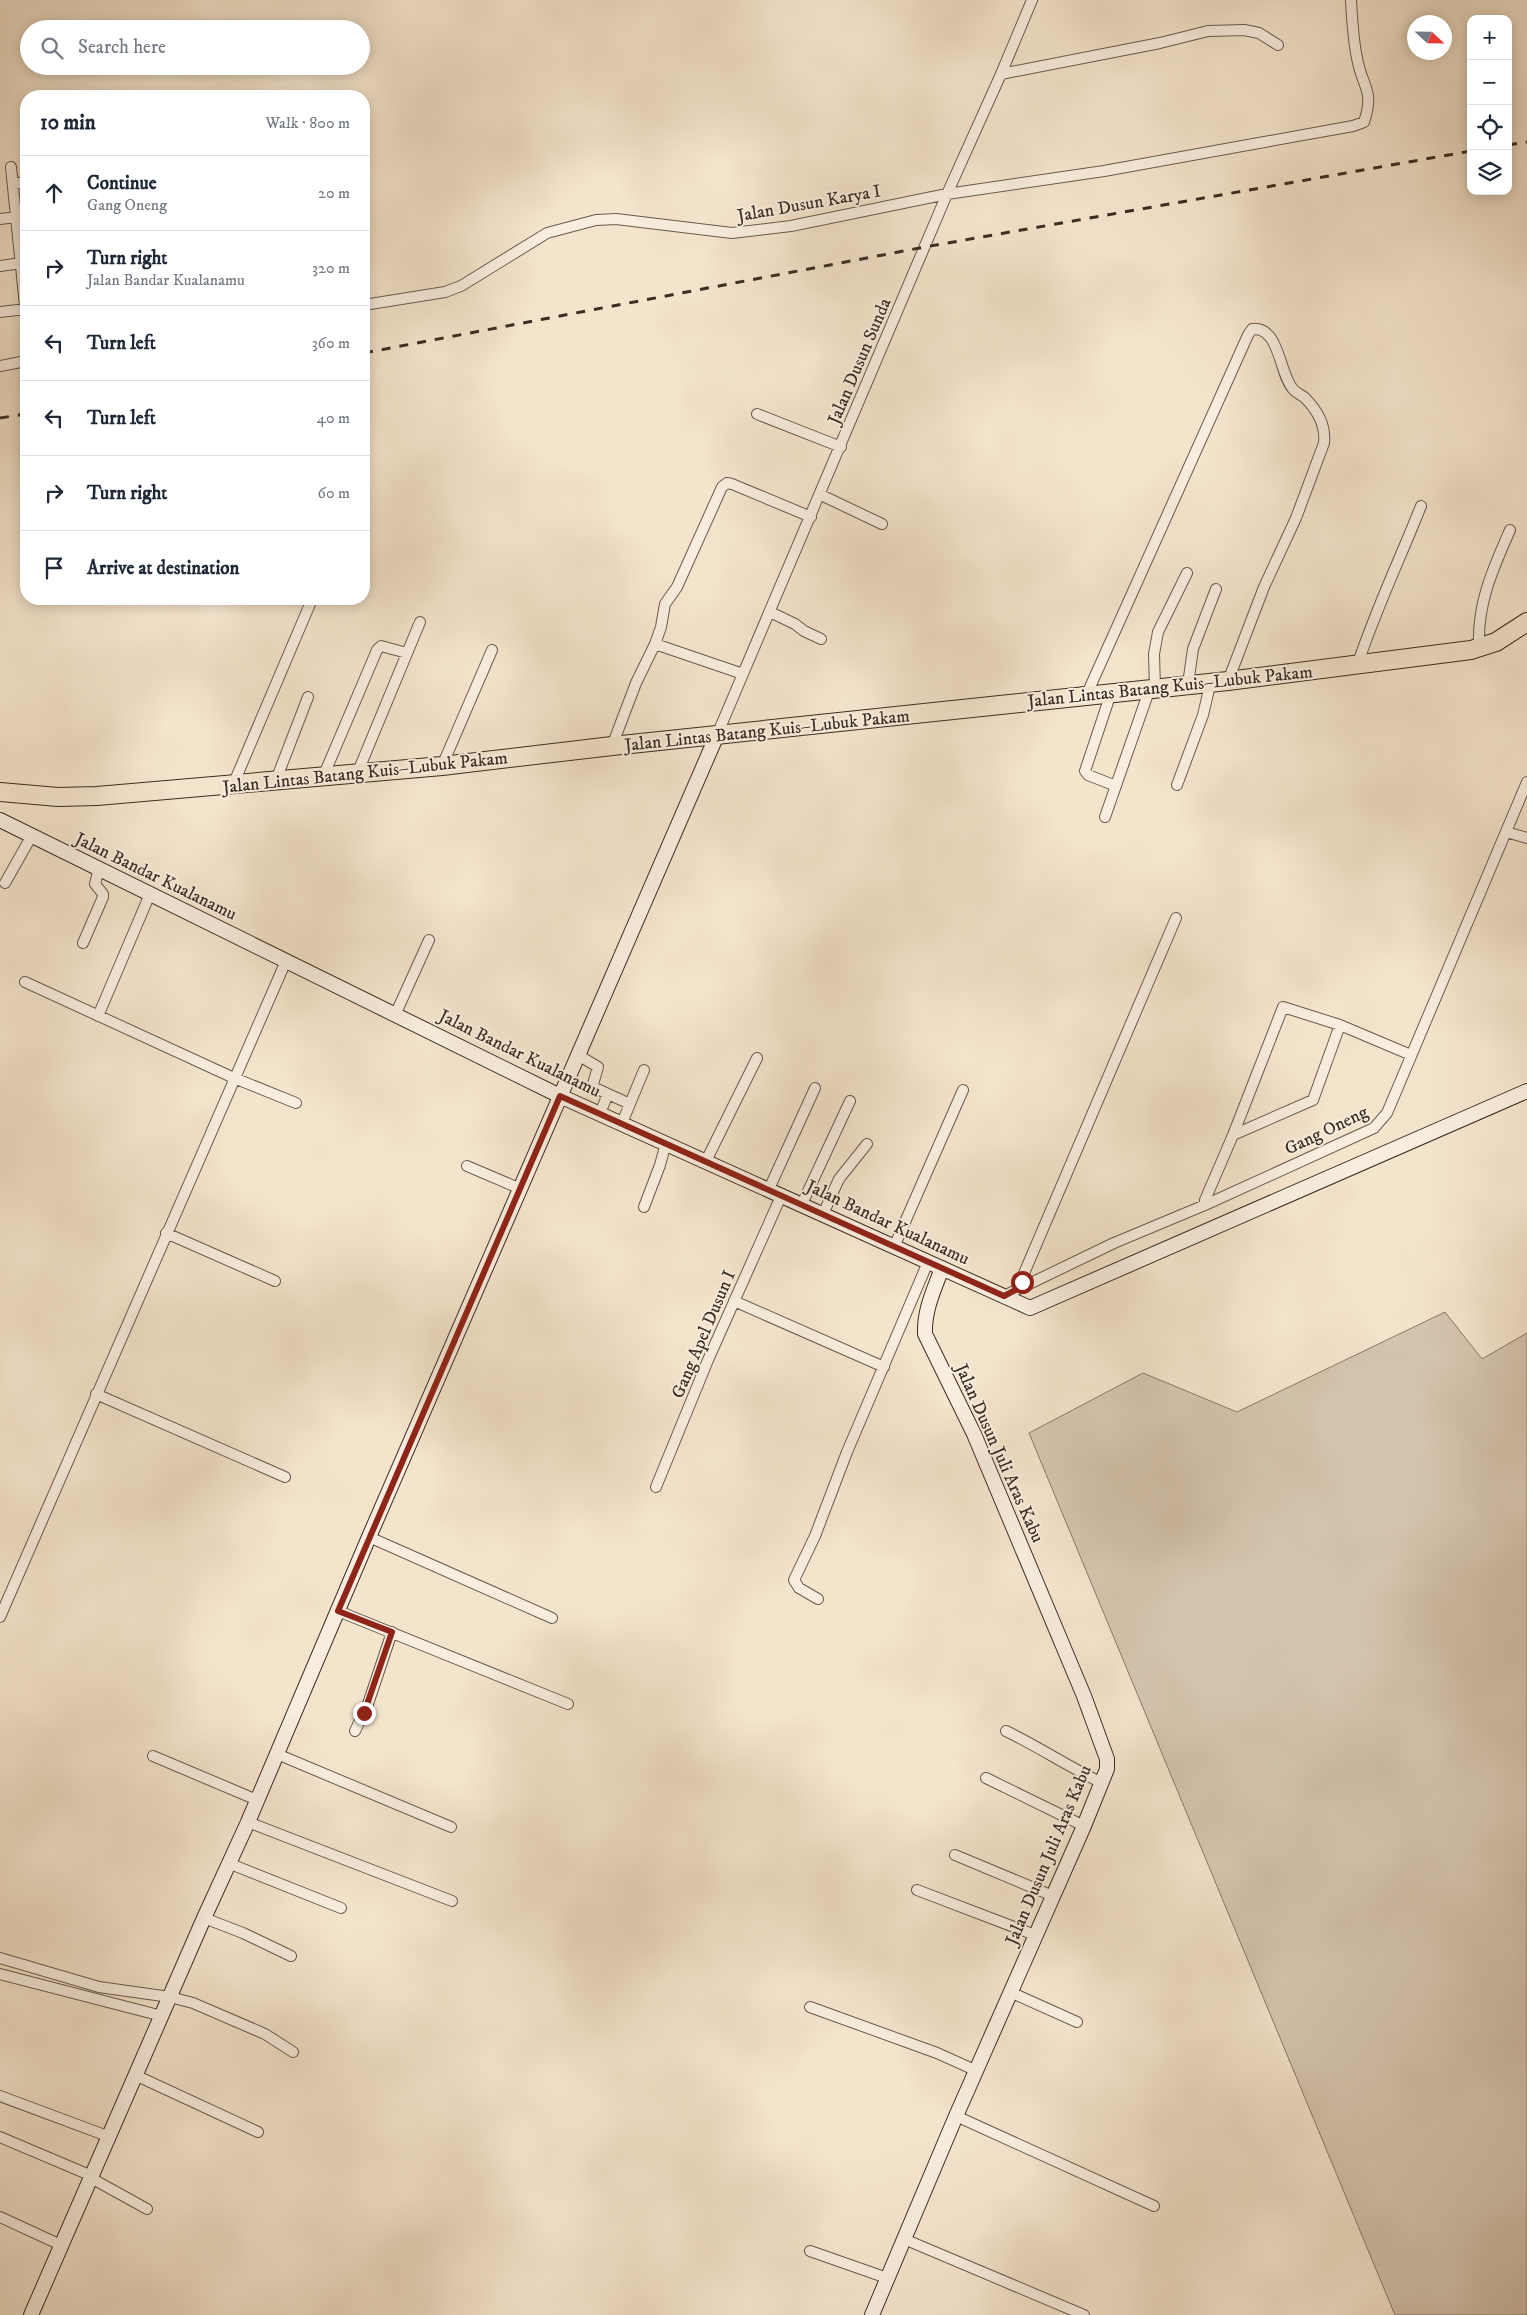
<!DOCTYPE html>
<meta charset="utf-8">
<style>
body{margin:0;font-family:"IM FELL DW Pica",serif;background:#f2f2f3;color:#1f2937}
.controls{position:absolute;right:15px;top:15px;display:grid;overflow:hidden;border-radius:10px;box-shadow:0 2px 12px #0003}
.controls button{width:45px;height:45px;display:grid;place-items:center;padding:0;border:0;border-bottom:1px solid #e0e1e3;background:#fff;color:#1f2937;font:25px sans-serif}
.compass{position:absolute;left:1407px;top:15px;width:45px;height:45px;border-radius:50%;background:#fff;box-shadow:0 2px 12px #0003;rotate:112deg}
.stop{position:absolute;width:15px;height:15px;margin:-11px;border:4px solid #8f2418;border-radius:50%;background:#fff}
.stop.end{background:#8f2418;border-color:#fff;box-shadow:0 1px 5px #0008}
.list{margin:0;padding:0;list-style:none}
h2{display:flex;justify-content:space-between;align-items:center;height:65px;margin:0;padding:0 20px;font-size:21px}
h2 small{font-size:16px;font-weight:400;color:#747a83}
.list li{display:grid;grid-template-columns:32px 1fr auto;gap:15px;align-items:center;box-sizing:border-box;height:75px;padding:0 20px;border-top:1px solid #e0e1e3}
.list b{display:block;font-size:19px;white-space:nowrap}
.list p{margin:0;font-size:16px;white-space:nowrap;color:#747a83}
.list em{font-size:16px;font-style:normal;color:#747a83}
.icon{flex:none;width:28px;height:28px;fill:none;stroke:currentColor;stroke-width:2;stroke-linecap:round;stroke-linejoin:round}
.map{position:relative;flex:none;width:1527px;height:2315px;overflow:hidden}
.search{position:absolute;background:#fff;box-shadow:0 2px 12px #0003;left:20px;top:20px;width:350px;height:55px;display:flex;align-items:center;gap:12px;box-sizing:border-box;padding:0 18px;border-radius:28px;color:#747a83;font-size:19px}
.panel{position:absolute;background:#fff;box-shadow:0 2px 12px #0003;left:20px;top:90px;width:350px;height:515px;border-radius:20px}
.map>svg:first-child{display:block}
.green{fill:#d5c5af;stroke:#887969}
.lines{fill:none;stroke-linecap:round;stroke-linejoin:round}
.street-casing{stroke:#695b4d;stroke-width:12}
.secondary-casing{stroke:#3b2d23;stroke-width:16}
.highway-casing{stroke:#3b2d23;stroke-width:20}
.street{stroke:#f8edde;stroke-width:10}
.secondary{stroke:#f8edde;stroke-width:14}
.highway{stroke:#f4e4cc;stroke-width:18}
.rail{stroke:#3b2d23;stroke-width:3;stroke-dasharray:9 9;stroke-linecap:butt}
.route{stroke:#8f2418;stroke-width:6}
.labels{text-anchor:middle;stroke-width:4;stroke-linejoin:round;paint-order:stroke}
.street-label{font-size:18px;fill:#3b2d23;stroke:#f8edde}
</style>
<div class="map">
<svg width="1527" height="2315" viewBox="0 0 1527 2315">
<rect width="100%" height="100%" fill="#f4e4cc"/>
<filter id="stains"><feTurbulence type="fractalNoise" baseFrequency=".004" numOctaves="4"/><feColorMatrix values="0 0 0 0 .2 0 0 0 0 .09 0 0 0 0 .02 0 0 0 .5 -.17"/></filter>
<radialGradient id="worn" r=".72"><stop offset=".6" stop-color="#630" stop-opacity="0"/><stop offset="1" stop-color="#630" stop-opacity=".3"/></radialGradient>
<path class="green" d="M1445,1312l37,47 45,-26v982h-132l-366,-882 114,-60 94,39z"/>
<g class="lines">
<g class="street-casing">
<path id="street" d="M1001,74l159,-31 48,-12 36,-1 15,3 19,12
M11,167l15,149
M13,184l13,-2
M0,219l16,-2
M0,266l21,-3
M364,305l81,-13 16,-6 86,-53 49,-13 20,-1 116,14 59,-7 156,-32 157,-23 249,-45 11,-4c11,-32 -2,-35 -7,-64 -4,-19 -5,-39 -6,-58
M0,312l26,-3
M0,366l26,-5
M757,414l84,33
M821,495l61,29
M770,612l25,12 9,7 17,8
M655,644l88,30
M1479,647c-2,-44 14,-78 31,-117
M1357,666c18,-55 43,-107 64,-160
M1188,684l5,-35 23,-60
M1155,688l-1,-34 4,-22 29,-59
M1111,693l-26,78 3,4 28,11
M1086,696l162,-361 4,-6c28,-3 27,45 41,60 3,4 9,6 12,9 13,13 21,27 19,45l-28,75 -32,69 -36,94
M717,735l230,-541 54,-120 31,-74
M612,746l24,-63 19,-39 6,-17 4,-23 12,-17 45,-100 5,-4 5,1 79,33
M442,766l50,-116
M357,774l63,-152
M323,777l54,-127 4,-4 26,7
M276,780l32,-83
M233,785l77,-181
M1177,785l26,-70 8,-34
M1105,817l45,-129
M1506,832l21,6
M5,883l26,-46
M83,943l20,-46v-3l-8,-10 4,-16
M25,982l209,96 62,25
M396,1013l33,-73
M98,1016l52,-122
M578,1055l20,12 -5,17 2,4 35,16
M600,1113l8,-19
M622,1123l22,-53
M1233,1135l80,-35 27,-75
M706,1161l51,-103
M467,1166l54,23
M769,1189l46,-101
M802,1204l48,-103
M1205,1205v-5l28,-65 50,-128 57,18 71,30
M644,1207l16,-42 6,-22
M823,1214l16,-35 28,-35
M166,1233l109,48
M894,1247l69,-157
M1023,1286l-1,-8 154,-360
M1004,1296l110,-53 91,-38 169,-77 13,-15 140,-331
M734,1301l150,66
M96,1394l189,83
M656,1487l52,-127 74,-166
M369,1537l183,81
M818,1599l-19,-11 -5,-8 21,-44 32,-84 81,-190
M338,1611l230,93
M0,1617l286,-656
M355,1731l13,-27 24,-72
M1006,1731c33,16 63,36 96,52
M277,1754l174,73
M153,1756l104,44
M986,1778l98,48
M248,1822l204,79
M955,1855l98,41
M228,1863l113,45
M917,1890l118,45
M204,1918l39,15 48,23
M0,1958l99,29 71,10 23,6 72,31 28,18
M0,1974l162,42
M1010,1992l67,30
M810,2007l127,46 40,18
M135,2075l123,57
M0,2096l110,41
M956,2116l198,90
M0,2137l92,39
M91,2178l56,31
M0,2217l63,29
M904,2239l180,76
M810,2251l77,27"/>
</g>
<g class="secondary-casing">
<path id="secondary" d="M0,820l560,276 470,212 497,-217
M31,2315l173,-397 44,-96 121,-285 348,-802
M872,2315l84,-199 128,-290 23,-57v-10l-23,-63 -110,-262 -49,-100c-1,-24 9,-44 17,-66"/>
</g>
<g class="highway-casing">
<path id="highway" d="M0,792l58,5 39,-1 345,-30 170,-20 616,-65 243,-31 25,-8 31,-20"/>
</g>
<use href="#street" class="street"/>
<use href="#secondary" class="secondary"/>
<use href="#highway" class="highway"/>
<path class="rail" d="M1508,145l19,-3
M364,353l561,-106 546,-96
M0,418l26,-4"/>
</g>
<g class="lines">
<path class="route" d="M364,1713l28,-81 -54,-21 222,-515 444,200 19,-10 -1,-4"/>
</g>
<g class="labels">
<g class="street-label">
<text transform="translate(809 203) rotate(-10)" y="6">Jalan Dusun Karya I</text>
<text transform="translate(859 361) rotate(-67)" y="6">Jalan Dusun Sunda</text>
<text transform="translate(1170 686) rotate(-6)" y="6">Jalan Lintas Batang Kuis–Lubuk Pakam</text>
<text transform="translate(767 730) rotate(-6)" y="6">Jalan Lintas Batang Kuis–Lubuk Pakam</text>
<text transform="translate(365 772) rotate(-6)" y="6">Jalan Lintas Batang Kuis–Lubuk Pakam</text>
<text transform="translate(156 876) rotate(26)" y="6">Jalan Bandar Kualanamu</text>
<text transform="translate(520 1053) rotate(26)" y="6">Jalan Bandar Kualanamu</text>
<text transform="translate(1326 1130) rotate(-26)" y="6">Gang Oneng</text>
<text transform="translate(888 1222) rotate(25)" y="6">Jalan Bandar Kualanamu</text>
<text transform="translate(703 1334) rotate(-67)" y="6">Gang Apel Dusun I</text>
<text transform="translate(1000 1453) rotate(66)" y="6">Jalan Dusun Juli Aras Kabu</text>
<text transform="translate(1048 1855) rotate(-67)" y="6">Jalan Dusun Juli Aras Kabu</text>
</g>
</g>
<rect width="100%" height="100%" filter="url(#stains)"/>
<rect width="100%" height="100%" fill="url(#worn)"/>
</svg>
<div class="controls">
<button>+</button>
<button>−</button>
<button><svg class="icon" aria-label="locate" viewBox="0 0 24 24"><circle cx="12" cy="12" r="6"/><path d="M12 2v4M12 18v4M2 12h4M18 12h4"/></svg></button>
<button><svg class="icon" aria-label="layers" viewBox="0 0 24 24"><path d="M12 4l9 5-9 5-9-5zM3 14l9 5 9-5"/></svg></button>
</div>
<svg class="compass" viewBox="-18 -18 36 36"><path d="M0-13l5 13h-10z" fill="#e53935"/><path d="M0 13l5-13h-10z" fill="#747a83"/></svg>
<div class="stop" style="left:1022px;top:1282px"></div>
<div class="stop end" style="left:364px;top:1713px"></div>
<div class="search"><svg class="icon" aria-label="search" viewBox="0 0 24 24"><circle cx="10" cy="10" r="6"/><path d="M15 15l6 6"/></svg>Search here</div>
<section class="panel">
<h2>10 min<small>Walk · 800 m</small></h2>
<ul class="list">
<li><svg class="icon" aria-label="ahead" viewBox="0 0 24 24"><path d="M12 20V5M6 11l6-6 6 6"/></svg><div><b>Continue</b><p>Gang Oneng</p></div><em>20 m</em></li>
<li><svg class="icon" aria-label="right" viewBox="0 0 24 24"><path d="M7 20v-9h11M14 6l5 5-5 5"/></svg><div><b>Turn right</b><p>Jalan Bandar Kualanamu</p></div><em>320 m</em></li>
<li><svg class="icon" aria-label="left" viewBox="0 0 24 24"><path d="M17 20v-9H6M10 6l-5 5 5 5"/></svg><div><b>Turn left</b></div><em>360 m</em></li>
<li><svg class="icon" aria-label="left" viewBox="0 0 24 24"><path d="M17 20v-9H6M10 6l-5 5 5 5"/></svg><div><b>Turn left</b></div><em>40 m</em></li>
<li><svg class="icon" aria-label="right" viewBox="0 0 24 24"><path d="M7 20v-9h11M14 6l5 5-5 5"/></svg><div><b>Turn right</b></div><em>60 m</em></li>
<li><svg class="icon" aria-label="arrive" viewBox="0 0 24 24"><path d="M6 21V4h12l-3 4 3 4H6"/></svg><div><b>Arrive at destination</b></div></li>
</ul>
</section>
</div>
